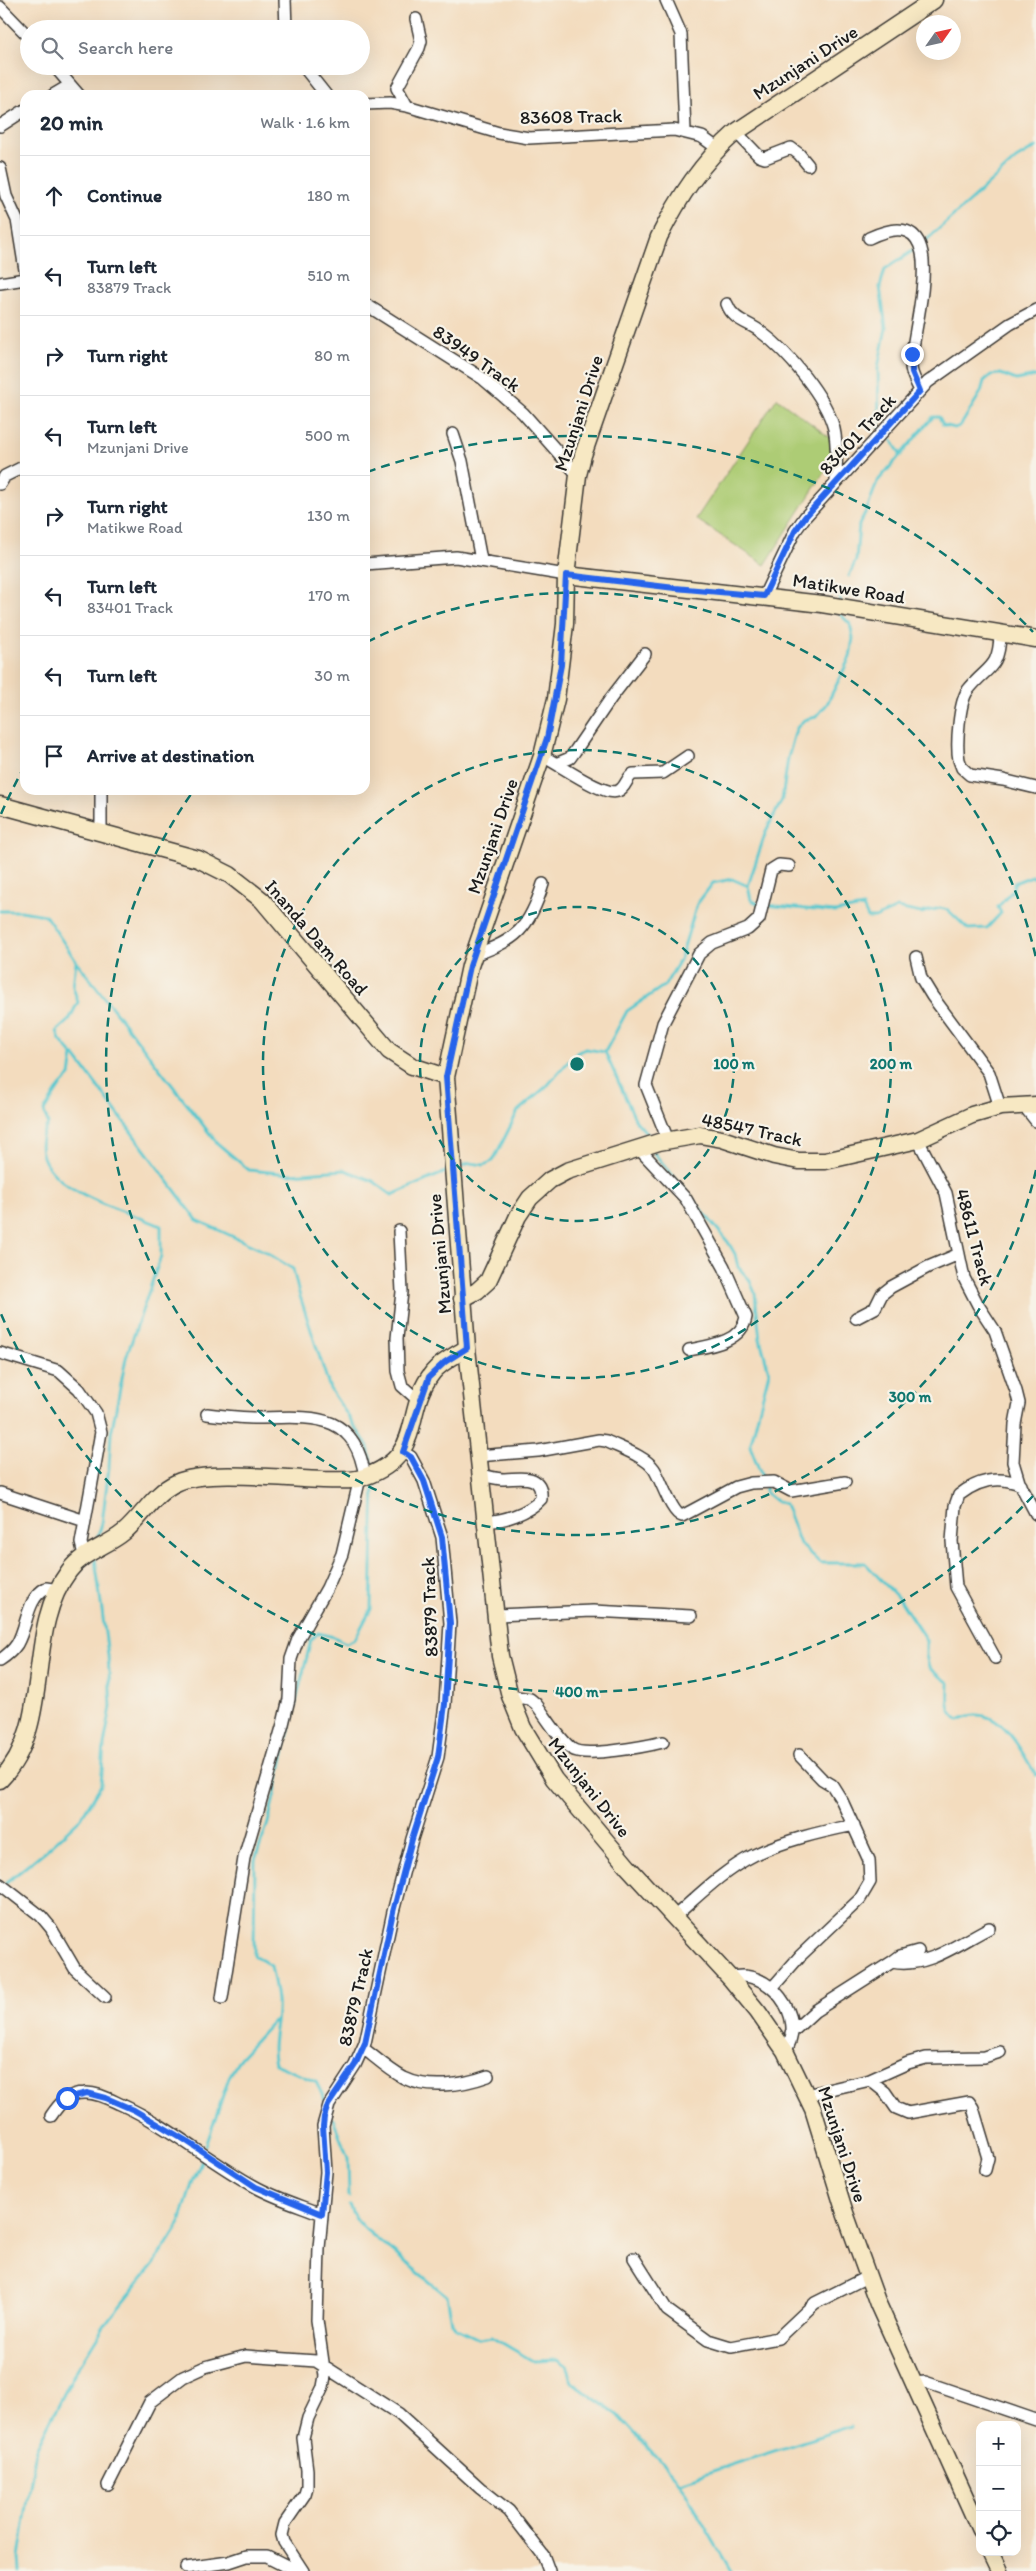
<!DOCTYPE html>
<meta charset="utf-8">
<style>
body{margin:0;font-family:Itim,sans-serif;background:#f2f2f3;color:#1f2937}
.controls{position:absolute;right:15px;bottom:15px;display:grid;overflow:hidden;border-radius:10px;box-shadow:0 5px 20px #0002}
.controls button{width:45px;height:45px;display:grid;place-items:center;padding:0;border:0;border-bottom:1px solid #e0e1e3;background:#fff;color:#1f2937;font:25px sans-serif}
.compass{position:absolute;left:916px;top:15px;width:45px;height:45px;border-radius:50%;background:#fff;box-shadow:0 5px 20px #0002;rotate:56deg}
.stop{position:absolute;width:15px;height:15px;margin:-11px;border:4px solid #2563eb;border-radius:50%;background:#fff}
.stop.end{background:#2563eb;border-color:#fff;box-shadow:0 1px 5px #0008}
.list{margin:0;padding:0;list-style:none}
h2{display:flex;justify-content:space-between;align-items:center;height:65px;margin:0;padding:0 20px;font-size:21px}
h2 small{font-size:16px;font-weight:400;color:#747a83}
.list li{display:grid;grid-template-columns:32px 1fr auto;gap:15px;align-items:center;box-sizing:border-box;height:80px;padding:0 20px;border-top:1px solid #e0e1e3}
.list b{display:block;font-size:19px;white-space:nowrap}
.list p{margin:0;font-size:16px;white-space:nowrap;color:#747a83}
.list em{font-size:16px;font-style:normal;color:#747a83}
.icon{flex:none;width:28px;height:28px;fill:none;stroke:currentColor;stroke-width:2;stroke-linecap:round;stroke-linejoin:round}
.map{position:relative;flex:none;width:1036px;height:2571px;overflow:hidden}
.search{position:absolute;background:#fff;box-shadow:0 5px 20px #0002;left:20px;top:20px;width:350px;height:55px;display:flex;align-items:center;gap:12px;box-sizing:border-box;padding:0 18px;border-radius:28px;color:#747a83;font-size:19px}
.panel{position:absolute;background:#fff;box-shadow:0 5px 20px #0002;left:20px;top:90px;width:350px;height:705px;border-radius:15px}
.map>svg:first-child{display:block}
.green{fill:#adcc74;stroke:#647448}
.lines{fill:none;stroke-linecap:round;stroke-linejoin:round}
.stream{stroke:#5ac7ce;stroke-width:3}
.street-casing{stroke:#3c3934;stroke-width:14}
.secondary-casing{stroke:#3c3934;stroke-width:19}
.street{stroke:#fff;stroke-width:11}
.secondary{stroke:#f7e8c3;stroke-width:16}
.route{stroke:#2563eb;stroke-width:6}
.ring{fill:none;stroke:#0f766e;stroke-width:2.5;stroke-dasharray:9 6}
.labels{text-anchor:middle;stroke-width:4.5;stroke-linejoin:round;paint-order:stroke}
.street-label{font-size:19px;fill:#1c1c1c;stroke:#f7f3e8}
.centre{fill:#0f766e;stroke:#f7f3e8;stroke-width:2.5}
.ring-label{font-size:15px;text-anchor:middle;font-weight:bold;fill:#0f766e;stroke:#f7f3e8;stroke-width:4.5;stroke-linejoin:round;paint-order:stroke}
</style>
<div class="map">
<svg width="1036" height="2571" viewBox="0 0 1036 2571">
<rect width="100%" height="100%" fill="#f7f3e8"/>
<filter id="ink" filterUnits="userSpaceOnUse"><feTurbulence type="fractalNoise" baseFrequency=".02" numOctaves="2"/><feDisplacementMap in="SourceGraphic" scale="10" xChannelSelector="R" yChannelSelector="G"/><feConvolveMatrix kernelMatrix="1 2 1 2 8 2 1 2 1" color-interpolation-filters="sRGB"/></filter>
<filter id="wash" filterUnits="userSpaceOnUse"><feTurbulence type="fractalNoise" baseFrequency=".0096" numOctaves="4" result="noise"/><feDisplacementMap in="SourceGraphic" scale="20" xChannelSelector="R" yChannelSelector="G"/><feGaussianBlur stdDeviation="1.12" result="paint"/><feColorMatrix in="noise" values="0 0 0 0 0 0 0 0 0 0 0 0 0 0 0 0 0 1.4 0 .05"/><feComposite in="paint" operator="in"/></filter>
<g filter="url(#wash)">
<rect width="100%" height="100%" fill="#f3dcbe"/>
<path class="green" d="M777,398l64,48 -76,119 -69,-46z"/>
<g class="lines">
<path class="stream" d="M879,428l-1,-60 8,-40 -6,-41 5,-18 35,-23 96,-87 20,-12
M891,439l10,16
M849,576l7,-16 3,-35 9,-18 9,-25 56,-65h6l4,8 12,3 6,-3 20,-33 3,-11 7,-6 10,-1 15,6 20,-4
M840,602l1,-11
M759,904l-8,-4 -3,-14 18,-55 16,-31 6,-42 8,-29 8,-9 12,-3 11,-13 23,-47 3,-19 -3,-14 -11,-11
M766,905l69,7 28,-5 5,11h7l22,-10 24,5 19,-5 8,2 20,19 19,-1 14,-15 -3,-6 15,-17 1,-7 18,-7 4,3
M0,911h21l24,4 31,46 -3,26 5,15 -9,18 -12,11 3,9 13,15 -3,21 -10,10 -16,25 4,13c-2,4 -6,9 -6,14 -11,51 87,73 119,88v30l-35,102 -15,76 -2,33 -7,56 -4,13
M76,961l141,182 32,27 40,4 56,-4 28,11 19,14 56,-24
M605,1052l31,69 13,15
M74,1055l123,165 67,31 29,18 5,21 32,99 38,57 4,20
M654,1153l31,37
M459,1167l11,-4 14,2 9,-4 25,-50 29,-25 29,-33 10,-4 19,3 22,-41 38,-26 15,-25 17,-56 16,-21 19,-4 16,7
M689,1195l39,47 7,12 3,13 11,12 6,14 5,46 9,33 -19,74 12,31
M766,1486l-1,6 11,9 9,3 15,40 20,19h45l35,37 26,40v15l3,13 20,15c0,16 -4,27 10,37 38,-21 60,28 77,55
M287,1738l24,-98 7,-7 16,4 12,6 9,-4 16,-30 3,-125
M286,1745l-18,78 -13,37 -1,95 17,11c2,11 5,23 6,35 2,22 -8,41 -2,63l41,18 9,18
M6,1883l44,-36 31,-29 20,-33 3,-40 7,-38 -3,-52 -13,-96
M333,2119l15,39 1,38
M206,2146l23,-69 11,-19 34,-37
M349,2205l6,13 10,11 82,67 5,26 4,6 23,11 13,-2 41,24 25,-1 8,6 6,16 46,33 61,67 52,89
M679,2482l172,-56
M20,2571l-1,-14 17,-108 37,-73 31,-50 52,-65 24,-38 13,-42 9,-21"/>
</g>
</g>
<g filter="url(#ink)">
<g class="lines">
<g class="street-casing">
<path id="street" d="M285,0l1,29
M666,0l15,34 4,97
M0,7l29,30
M54,66l25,29
M303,66l23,29
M53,95l17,-10
M365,104l25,-1 17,3 92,27 30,5 145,-8 28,7 15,11
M407,106l-10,-18 22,-40 2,-7 -5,-22
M0,126l25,-16
M736,132l23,24 6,2 26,-10 8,6 9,11
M0,168l6,28 11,24 8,50
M869,238c89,-42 42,91 42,128 0,9 6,17 9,25
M0,283l25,-4
M365,304l117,74 41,35 55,62
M727,304c6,17 22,18 34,28 27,20 65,65 73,97 4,17 2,36 2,54
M453,434l9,27 19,99
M0,484l5,-8 20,-10
M365,564l91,-7 110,18
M764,596l31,-65 10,-14 123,-135 82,-58 26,-14
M1000,635c-1,35 -13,31 -32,55 -9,12 -12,55 -9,70l3,8 8,7 33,5 33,8
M542,756c16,7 61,41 76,35 8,-3 8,-13 15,-17l30,-1 25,-17
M558,763l12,-5 5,-7 36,-53 34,-44
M101,832v-42
M473,955c43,-13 57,-28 70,-71
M916,957l5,21 11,18 57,77 11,34
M1024,1106l12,15
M668,1140l-22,-55 17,-62 36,-69 13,-11 36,-14 11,-10 12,-49 8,-5 10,1
M918,1140l28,53 18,85 14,27 17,26 21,60 3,12 -4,21 -2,38 6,20 17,32
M639,1149l47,50 38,68 22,50c-4,25 -36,29 -57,33
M399,1231l3,61 -5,46 1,33 4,15 17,15
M856,1318l19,-10 7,-14 9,-7 37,-20 31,-13
M0,1353l59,18 20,18 17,24 5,19 -20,111 3,12
M207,1414c17,2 34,4 50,4 55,-1 98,-8 108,59
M478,1456l60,-5 61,-11 7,1c14,7 39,15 48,28 7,10 17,44 28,47l54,-29 15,-4 23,-1 17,9 54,-9
M480,1475c8,1 16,4 24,4 16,0 39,-7 37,20 -12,14 -38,22 -56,23
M0,1493l85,28
M495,1615l98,-4 98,5
M995,1658l-39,-71 -4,-46 3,-35 4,-11c18,-14 40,-20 62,-10
M0,1660c6,-4 13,-10 17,-16 11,-19 9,-45 29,-56l12,2
M510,1696l20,3 6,5c11,14 22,34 36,45 13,9 75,-3 91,-7
M0,1884l41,32 10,12 24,41 30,28
M674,1917c25,-22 50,-47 80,-62 32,-15 66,-23 100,-30
M892,1962l8,-6 18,-5
M730,1978c37,-13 79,40 55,73
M772,1988l28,-32 60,-57 10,-17 -1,-22 -27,-59 -10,-16 -10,-6 -23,-24
M222,1998l22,-140 39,-134 6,-25 2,-40 7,-20 29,-51 15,-34 18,-76
M791,2033l24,-22 77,-49c35,7 67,-19 97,-34
M363,2048c13,10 26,22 41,30 25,12 59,7 84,-2
M870,2080l15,12 11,16 12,5 61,-11 4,6 15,50 -3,12
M806,2095l64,-15 38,-17 18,-5 58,-1 16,-5
M51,2116c8,-12 17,-23 33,-23 12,-1 25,6 36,11 49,22 88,57 134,82 21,12 45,19 68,28
M634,2258l33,52 41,30 23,7 47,-9 37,-35 52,-26
M914,2383l11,-1 111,38
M108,2485l42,-83 33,-25 22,-10 41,-11 70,5 83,53 81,74 29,23 34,44 6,16
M186,2568l43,-6 18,-6h20l30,15
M303,2571l-19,-29 -2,-7 3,-12 20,-29 2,-7v-17l-4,-32 5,-20 15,-31 2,-11 -8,-56 2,-72 7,-76 -3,-46 6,-21 26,-40 10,-22 28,-131 19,-73 26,-82 7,-53 5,-81 -8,-86 -18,-56 -13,-24 -8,-5"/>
</g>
<g class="secondary-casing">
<path id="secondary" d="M934,0l-198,132c-34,30 -57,65 -77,105l-76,218 -5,20 -12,100 -1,49 -9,75 -14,57 -72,210 -24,111 21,271 33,308 10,40 13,32 31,51 74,88 102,111 28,34 27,39 28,58 32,104 33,91 102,226
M566,575l256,29 214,35
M0,805l198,54 32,16 32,25 127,151 23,15 34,11
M462,1299l15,-8 11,-10 30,-65 12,-18 20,-18 17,-9 92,-29 41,-7 22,4 52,17 25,5h26l93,-21 54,-25 28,-8 36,-2
M0,1780c55,-56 23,-148 69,-209 15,-20 37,-24 55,-39 18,-15 30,-39 52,-49 30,-14 111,-4 147,-3 13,0 29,2 41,-3 63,-22 37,-65 69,-105 8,-10 23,-17 34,-24
M990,2552l9,19"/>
</g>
<use href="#street" class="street"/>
<use href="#secondary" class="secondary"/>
</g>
</g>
<g class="lines" filter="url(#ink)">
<path class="route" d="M67,2098l20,-5 19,5 28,12 51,30 71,47 66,27 4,-42 -3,-46 1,-9 4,-12 27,-40 10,-22 28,-131 19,-73 26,-82 7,-53 5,-81 -8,-86 -18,-56 -13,-24 -8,-5 26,-75 16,-15 22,-14 -21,-271 24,-111 77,-228 14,-73 5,-90 109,13 89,8 31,-65 10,-14 115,-126 -8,-19v-18"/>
</g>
<g class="ring">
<circle cx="577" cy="1064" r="157"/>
<circle cx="577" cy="1064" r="314"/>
<path d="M1036 1170A471 471 0 1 1 194 790M367 642A471 471 0 0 1 1036 958"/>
<path d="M1033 1496A628 628 0 0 1 1 1314M1 814A628 628 0 0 1 23 769M367 472A628 628 0 0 1 1033 632"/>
</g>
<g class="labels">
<g class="street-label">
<text transform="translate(805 62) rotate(-33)" y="7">Mzunjani Drive</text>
<text transform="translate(571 116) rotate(-1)" y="7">83608 Track</text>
<text transform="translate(477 358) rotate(35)" y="7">83949 Track</text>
<text transform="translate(578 413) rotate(-72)" y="7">Mzunjani Drive</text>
<text transform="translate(857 434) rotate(-47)" y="7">83401 Track</text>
<text transform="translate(849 588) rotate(9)" y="7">Matikwe Road</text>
<text transform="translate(492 836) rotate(-71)" y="7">Mzunjani Drive</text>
<text transform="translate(317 937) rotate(49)" y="7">Inanda Dam Road</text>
<text transform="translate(752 1129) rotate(12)" y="7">48547 Track</text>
<text transform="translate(975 1237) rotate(75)" y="7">48611 Track</text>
<text transform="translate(439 1254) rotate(-95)" y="7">Mzunjani Drive</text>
<text transform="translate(429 1607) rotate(-92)" y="7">83879 Track</text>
<text transform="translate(590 1787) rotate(52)" y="7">Mzunjani Drive</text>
<text transform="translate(355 1997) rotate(-77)" y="7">83879 Track</text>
<text transform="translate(843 2144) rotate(72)" y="7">Mzunjani Drive</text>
</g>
</g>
<circle cx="577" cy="1064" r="8" class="centre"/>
<g class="ring-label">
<text x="734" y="1069">100 m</text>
<text x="891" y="1069">200 m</text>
<text x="910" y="1402">300 m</text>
<text x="577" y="1697">400 m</text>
</g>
</svg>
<div class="controls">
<button>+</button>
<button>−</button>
<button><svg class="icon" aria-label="locate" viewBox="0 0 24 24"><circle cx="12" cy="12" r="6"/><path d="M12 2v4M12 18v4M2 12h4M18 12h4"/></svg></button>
</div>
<svg class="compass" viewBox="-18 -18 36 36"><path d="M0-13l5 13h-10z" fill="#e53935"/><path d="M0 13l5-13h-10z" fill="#747a83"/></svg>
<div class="stop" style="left:67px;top:2098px"></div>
<div class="stop end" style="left:912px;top:354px"></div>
<div class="search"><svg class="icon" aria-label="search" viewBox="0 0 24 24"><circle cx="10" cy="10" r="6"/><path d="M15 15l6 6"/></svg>Search here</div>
<section class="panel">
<h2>20 min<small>Walk · 1.6 km</small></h2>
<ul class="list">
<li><svg class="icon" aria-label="ahead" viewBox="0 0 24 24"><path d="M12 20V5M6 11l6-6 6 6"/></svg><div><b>Continue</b></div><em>180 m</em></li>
<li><svg class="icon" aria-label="left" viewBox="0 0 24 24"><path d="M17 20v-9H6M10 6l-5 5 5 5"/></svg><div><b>Turn left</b><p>83879 Track</p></div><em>510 m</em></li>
<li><svg class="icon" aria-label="right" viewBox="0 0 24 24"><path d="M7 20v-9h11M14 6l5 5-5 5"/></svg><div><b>Turn right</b></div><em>80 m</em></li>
<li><svg class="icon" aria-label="left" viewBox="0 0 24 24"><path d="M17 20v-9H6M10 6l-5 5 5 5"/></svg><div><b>Turn left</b><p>Mzunjani Drive</p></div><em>500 m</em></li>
<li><svg class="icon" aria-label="right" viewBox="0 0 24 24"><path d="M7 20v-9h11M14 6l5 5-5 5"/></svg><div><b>Turn right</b><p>Matikwe Road</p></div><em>130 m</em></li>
<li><svg class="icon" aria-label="left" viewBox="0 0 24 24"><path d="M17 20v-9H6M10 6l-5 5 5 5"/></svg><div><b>Turn left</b><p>83401 Track</p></div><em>170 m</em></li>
<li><svg class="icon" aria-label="left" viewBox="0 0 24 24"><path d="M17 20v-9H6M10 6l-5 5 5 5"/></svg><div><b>Turn left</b></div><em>30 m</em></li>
<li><svg class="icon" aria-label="arrive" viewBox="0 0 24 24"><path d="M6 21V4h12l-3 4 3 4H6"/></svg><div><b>Arrive at destination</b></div></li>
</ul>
</section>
</div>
